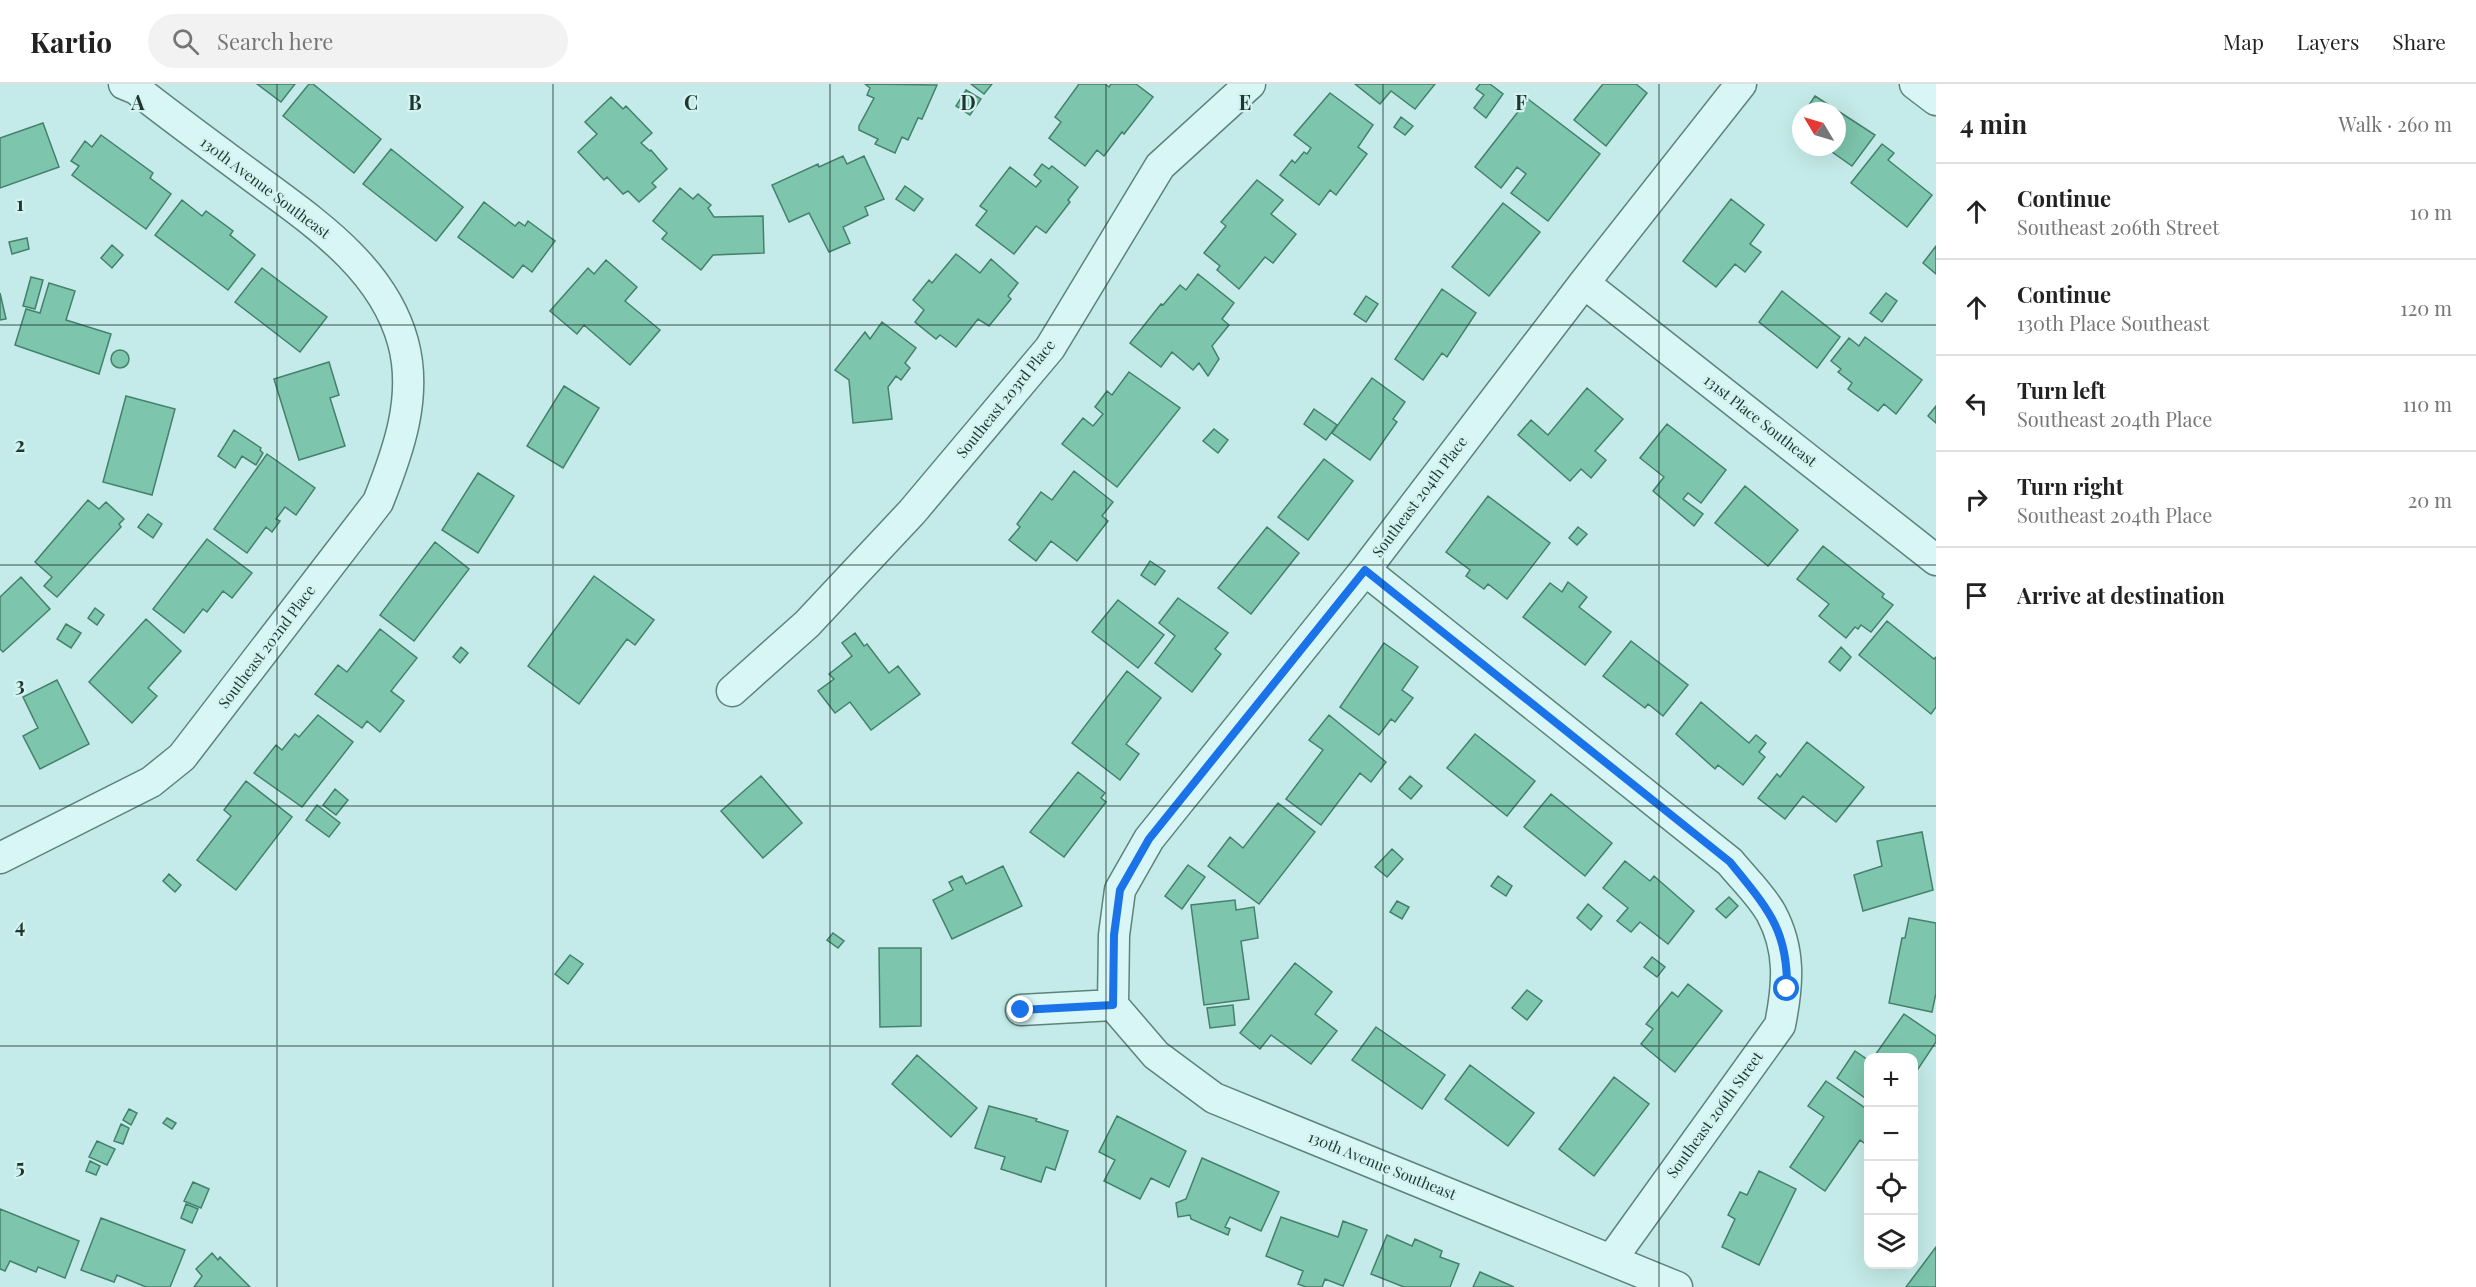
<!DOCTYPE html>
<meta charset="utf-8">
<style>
body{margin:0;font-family:"Playfair Display",serif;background:#f2f2f2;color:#222}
.controls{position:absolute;right:18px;bottom:18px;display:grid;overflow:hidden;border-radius:12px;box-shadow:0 6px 24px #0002}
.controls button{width:54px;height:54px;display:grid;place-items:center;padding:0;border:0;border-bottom:2px solid #e0e0e0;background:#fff;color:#222;font:30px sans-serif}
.compass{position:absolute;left:1792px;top:18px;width:54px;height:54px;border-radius:50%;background:#fff;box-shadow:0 6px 24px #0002;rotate:308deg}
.stop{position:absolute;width:18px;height:18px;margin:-14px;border:4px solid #1a73e8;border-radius:50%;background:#fff}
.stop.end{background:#1a73e8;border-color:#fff;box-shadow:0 2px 6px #0008}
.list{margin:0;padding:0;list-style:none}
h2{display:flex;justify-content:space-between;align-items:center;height:78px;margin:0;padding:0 24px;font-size:26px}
h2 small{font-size:20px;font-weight:400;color:#767676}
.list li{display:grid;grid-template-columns:39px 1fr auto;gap:18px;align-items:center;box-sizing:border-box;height:96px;padding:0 24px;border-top:2px solid #e0e0e0}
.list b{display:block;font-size:22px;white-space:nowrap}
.list p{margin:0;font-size:20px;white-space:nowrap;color:#767676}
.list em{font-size:20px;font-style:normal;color:#767676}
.icon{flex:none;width:33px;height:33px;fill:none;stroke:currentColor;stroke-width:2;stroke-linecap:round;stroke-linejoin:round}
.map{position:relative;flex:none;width:1936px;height:1203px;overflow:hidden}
header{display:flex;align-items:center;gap:36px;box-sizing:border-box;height:84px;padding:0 30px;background:#fff;border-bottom:2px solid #e0e0e0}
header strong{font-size:28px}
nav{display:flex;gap:33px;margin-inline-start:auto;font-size:21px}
.search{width:420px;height:54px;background:#f2f2f2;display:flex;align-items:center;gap:15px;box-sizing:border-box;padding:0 21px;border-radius:33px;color:#767676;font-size:22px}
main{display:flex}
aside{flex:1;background:#fff}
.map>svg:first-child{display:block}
.building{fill:#7dc6ad;stroke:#44816b;stroke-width:1.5}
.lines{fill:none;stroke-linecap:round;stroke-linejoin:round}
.minor-casing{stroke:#5c847b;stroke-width:33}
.minor{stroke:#d7f6f5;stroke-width:30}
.route{stroke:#1a73e8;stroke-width:8}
.grid{fill:none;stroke:#1f352f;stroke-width:1.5;stroke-opacity:0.55}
.labels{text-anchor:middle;stroke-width:4.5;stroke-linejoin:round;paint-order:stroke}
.street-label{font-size:15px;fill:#1f352f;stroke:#d3f3f1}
.grid-label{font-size:20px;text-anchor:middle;font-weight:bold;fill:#1f352f;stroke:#d3f3f1;stroke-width:4.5;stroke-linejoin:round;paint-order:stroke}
</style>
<header>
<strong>Kartio</strong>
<div class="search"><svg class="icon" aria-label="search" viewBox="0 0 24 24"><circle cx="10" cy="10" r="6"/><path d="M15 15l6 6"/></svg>Search here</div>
<nav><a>Map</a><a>Layers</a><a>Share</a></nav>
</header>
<main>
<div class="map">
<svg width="1936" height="1203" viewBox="0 0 1936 1203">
<rect width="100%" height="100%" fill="#c4ebe9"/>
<path class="building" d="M257,0h38l-14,18z
M309,0h4l68,55 -27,34 -71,-57z
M865,0l72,1 -15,34 -4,-1 -10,22 -6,-3 -7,16 -20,-9 3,-5 -19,-9v-4l15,-28 -7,-3 3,-7z
M971,0h21l-8,10z
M1079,0h26l4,3 2,-3h25l17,13 -29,37 -2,-2 -18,24 -7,-6 -12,16 -36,-28 12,-16 -6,-5z
M1355,0h80l-20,25 -24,-18 -11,13z
M1480,0h10l13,10 -17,24 -12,-10 10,-13 -8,-6z
M1603,0h33l11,9 -41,53 -32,-26z
M966,6l15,9 -11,16 -14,-9z
M1330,9l43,32 -15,22 9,7 -31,41 -6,-5 -11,15 -39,-30 12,-15 3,3 9,-11 3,2 4,-6 -17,-13z
M1815,12l60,39 -23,31 -27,-19h12v-36h-32z
M611,13l12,12 3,-3 26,27 -11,10 9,8 1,-1 16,19 -15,14 4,4 -17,15 -11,-11 -5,3 -16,-17 -3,3 -26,-28 19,-18 -12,-12z
M1528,15l72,55 -52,67 -37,-28 15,-19 -9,-7 -16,21 -26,-21z
M1401,33l12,9 -8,9 -11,-8z
M43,39l16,44 -59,21v-50z
M101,51l52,38 -3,5 21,16 -25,35 -74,-54 7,-9 -8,-5 14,-20 7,6z
M1882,60l12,9 -6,7 44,35 -25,32 -56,-44z
M391,65l72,58 -27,34 -73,-57z
M843,72l4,8 17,-8 20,43 -19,8 3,8 -25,12 7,16 -21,9 -20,-39 -20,9 -17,-37 46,-21 1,3z
M1042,80l7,5 3,-3 26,21 -10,13 2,2 -24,31 -10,-7 -22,28 -38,-29 11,-14 -7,-5 30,-39 26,20 5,-6 -7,-6z
M1257,96l26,20 -12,14 25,20 -23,29 -8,-6 -26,32 -22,-19 3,-4 -16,-13 22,-27 -5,-4z
M905,102l18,13 -9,12 -18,-12z
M680,104l13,11 5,-5 13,11 -3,3 6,9 49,-1 1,37 -51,2 -12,15 -39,-31 5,-6 -14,-12z
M1731,115l33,26 -14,19 11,8 -16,20 -10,-8 -19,23 -33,-26z
M182,116l20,16 4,-5 27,20 -3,4 25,20 -27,35 -73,-55z
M484,118l31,24 4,-4 6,4 3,-5 27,20 -23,31 -9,-7 -10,13 -55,-41z
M1503,119l37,29 -51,64 -37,-29z
M27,154l2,11 -17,5 -3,-12z
M112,161l11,10 -11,13 -11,-10z
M1936,162v28l-13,-11z
M956,170l24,19 11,-14 27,24 -10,13 3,3 -22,27 -11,-7 -22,28 -16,-12 -4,4 -21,-17 9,-12 -11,-10 16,-20 3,3z
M606,176l31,27 -12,14 35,29 -30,35 -46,-40 -7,9 -27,-23 38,-43 6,6z
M262,184l65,49 -27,35 -65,-50z
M1198,190l36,29 -12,16 7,6 -17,21 7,13 -11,17 -9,-13 -6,7 -21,-18 -11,15 -31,-24 31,-39 2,1 17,-20 6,5z
M31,193l12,3 -8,29 -12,-3z
M49,199l26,8 -9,29 45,14 -12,40 -84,-29 11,-36 14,4z
M1442,205l34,24 -29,44 -5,-4 -19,27 -28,-21z
M1782,207l58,46 -23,31 -58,-46z
M0,209l6,26 -6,1z
M1886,209l11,8 -15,21 -12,-9z
M1366,212l12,8 -12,18 -12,-8z
M882,238l34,26 -11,15 5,5 -9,12 -5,-4 -8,11 4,32 -39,4 -4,-43 -14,-10 30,-38 5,7z
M1865,253l57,43 -26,34 -12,-10 -6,7 -30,-22 4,-6 -14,-11 3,-3 -10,-8 18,-23 10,8z
M111 275a9 9 0 1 1 18 0a9 9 0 1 1-18 0Z
M329,278l10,33 -9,3 15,48 -46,14 -25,-81z
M1129,288l51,36 -63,79 -55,-43 21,-26 10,8 10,-12 -8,-7 12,-16 5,4z
M1372,294l33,24 -12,17 4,3 -27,38 -38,-27z
M564,302l35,22 -36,60 -36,-22z
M1587,304l36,31 -28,32 11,9 -15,18 -10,-9 -11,12 -52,-46 13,-15 17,15z
M126,312l49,13 -23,86 -49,-13z
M1936,322v17l-8,-7z
M1314,325l23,16 -11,15 -22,-16z
M1667,340l59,46 -25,33 -13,-10 -5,6 20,15 -9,12 -41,-35 11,-14 -24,-19z
M1214,345l14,11 -10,13 -15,-12z
M234,346l27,18 -1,2 3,3 -7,12 -14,-9 -7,12 -17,-12z
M267,370l48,34 -19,27 -11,-8 -9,12 4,2 -8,11 -6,-5 -19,26 -33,-24z
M1324,375l29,22 -45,59 -30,-23z
M1074,387l39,31 -11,14 6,5 -31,40 -26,-20 -15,20 -27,-21 11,-13 -3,-3 24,-32 11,8z
M478,389l36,23 -36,57 -36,-23z
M1745,402l53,44 -30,36 -53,-43z
M1488,412l62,47 -43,56 -19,-15 -4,5 -18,-13 4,-6 -24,-18z
M88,416l11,9 7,-7 18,17 -5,5 2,3 -64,70 -13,-11 8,-9 -17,-15z
M148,430l14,10 -9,14 -15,-11z
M1267,443l32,26 -48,61 -33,-26z
M1578,443l9,7 -10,11 -8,-7z
M207,455l45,34 -20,25 -9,-7 -16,21 -4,-3 -19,24 -31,-24z
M435,458l34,27 -55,72 -34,-26z
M1823,462l61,48 -2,3 11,8 -22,27 -10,-7 -3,4 -3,-2 -9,11 -27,-22 10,-12 -32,-25z
M1150,477l15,10 -10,14 -14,-10z
M594,492l60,44 -19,25 -8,-6 -48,65 -51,-38z
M21,493l29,32 -47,43 -3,-3v-52z
M1568,498l19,15 -8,10 32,25 -26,33 -62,-48 27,-34 12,9z
M1178,514l50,35 -13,16 6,5 -29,38 -37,-29 20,-27 -16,-13z
M1118,516l46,35 -26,33 -46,-36z
M95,524l9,7 -7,10 -9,-7z
M146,535l35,32 -33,37 9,8 -25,27 -43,-41z
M1887,537l47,38 2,-2v50l-5,7 -72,-59z
M66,540l15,9 -10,15 -14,-9z
M380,545l37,29 -26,33 13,10 -24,31 -13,-11 -5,7 -47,-34 23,-29 9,7z
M855,549l9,13 3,-2 22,29 9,-7 22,28 -49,36 -21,-28 -15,11 -17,-22 16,-12 -5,-5 23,-18 -10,-13z
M1631,557l57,44 -25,31 -15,-12 -3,4 -42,-32z
M1384,559l34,24 -16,23 11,8 -18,24 -4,-3 -12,16 -39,-28z
M461,563l7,6 -8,10 -7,-6z
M1841,563l10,10 -11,14 -11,-9z
M1127,587l34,27 -35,46 13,10 -19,26 -48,-37z
M57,596l32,64 -49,25 -17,-33 15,-8 -15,-31z
M1701,618l48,41 7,-8 10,8 -7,9 6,5 -22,28 -25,-20 -3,4 -39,-35z
M318,631l35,27 -51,65 -48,-34 22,-28 6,5 13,-16 4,3z
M1329,631l57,47 -15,20 -11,-9 -39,52 -35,-26 37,-49 -14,-10z
M1475,650l60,47 -28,35 -60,-48z
M1807,658l57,45 -28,35 -33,-26 -18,23 -27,-21 19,-24 3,3z
M1078,688l27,21 -4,5 5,4 -42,55 -34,-25z
M761,692l41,47 -39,35 -42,-47z
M1410,692l12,10 -11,13 -12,-10z
M246,697l46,36 -56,73 -39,-30 34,-44 -7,-6z
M335,705l13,11 -12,15 -13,-10z
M1551,710l61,49 -27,33 -61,-49z
M1278,719l37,29 -56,72 -51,-38 22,-29 13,11z
M317,721l23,18 -11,14 -23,-17z
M1922,748l11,58 -70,21 -9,-36 28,-9 -5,-25z
M1392,765l11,10 -16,18 -12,-10z
M1625,777l25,20 4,-5 40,35 -26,33 -28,-22 -9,10 -14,-11 11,-13 -25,-20z
M1188,781l17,12 -23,32 -17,-13z
M1003,782l19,40 -70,33 -19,-39 20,-10 -4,-8 13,-6 4,8z
M169,790l12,11 -6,7 -12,-11z
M1498,792l14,10 -6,10 -15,-10z
M1729,813l9,9 -12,12 -10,-9z
M1235,816l1,10 18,-3 4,31 -17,3 8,58 -45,6 -13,-100z
M1397,817l12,6 -7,12 -12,-7z
M1588,820l14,12 -11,14 -14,-12z
M1909,834l27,5v70l-4,19 -43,-9 13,-65h3z
M833,849l11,8 -6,7 -11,-8z
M879,864h42v78l-41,1z
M570,871l13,9 -15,20 -13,-10z
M1652,873l13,10 -8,10 -13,-10z
M1295,879l37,29 -17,22 22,17 -26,33 -40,-29 -11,14 -20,-16z
M1688,900l34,27 -47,61 -34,-28 12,-15 -7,-5 26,-32 6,5z
M1527,906l15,11 -15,19 -15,-12z
M1233,921l2,20 -25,3 -3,-20z
M1904,930l32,22v6l-22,33v-17h-41z
M1376,943l69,48 -23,34 -70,-49z
M1855,967l13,9v40l-31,-22z
M917,971l60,53 -26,29 -59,-53z
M1470,981l64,48 -26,33 -63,-47z
M1614,993l35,27 -55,72 -35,-27z
M1826,997l42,29v36l-8,-6 -35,51 -35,-24 34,-50 -16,-11z
M989,1022l48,13 -1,2 32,10 -13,39 -9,-3 -5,15 -40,-13 4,-12 -30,-9z
M129,1025l8,4 -6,12 -8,-5z
M1117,1032l69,35 -17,36 -18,-9 -11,21 -36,-18 11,-21 -16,-8z
M167,1034l9,5 -4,6 -9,-6z
M121,1040l8,4 -6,16 -9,-3z
M97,1057l18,8 -8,16 -18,-8z
M1202,1074l77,34 -18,39 -31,-14 -5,10 5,2 -2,6 -37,-16 -1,-4 -12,2 -2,-14 10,-4z
M90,1077l10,5 -4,9 -10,-4z
M1759,1087l37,18 -37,76 -37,-18 13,-28 -7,-4 12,-23 7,3z
M193,1098l16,7 -8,19 -17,-7z
M186,1120l12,5 -6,14 -11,-5z
M0,1125l79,32 -14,37 -27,-11 -2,5 -26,-11 -5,10 -5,-2z
M1281,1133l57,20 5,-16 24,9 -24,56 -18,-7 -3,8h-16l-8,-3 5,-13 -37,-15z
M101,1134l84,32 -15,37h-24l-29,-12 -3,7 -33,-12z
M1387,1151l25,11 3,-7 27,12 -2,6 19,7 -9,23h-46l-33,-13z
M1936,1163v40h-30z
M212,1169l6,7 2,-3 30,30h-56l8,-11 -6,-7z
M1480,1188l34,15h-41z"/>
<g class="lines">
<g class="minor-casing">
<path id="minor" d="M1915,0l21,16
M1584,199l352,277
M1365,486l365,292c13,16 31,33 41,51 20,37 17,72 9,112l-169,235
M732,607l75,-67 105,-112 138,-164 110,-182 90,-82
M0,774l151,-76 31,-25 196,-255c20,-50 40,-105 25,-160 -21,-77 -94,-123 -154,-168 -38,-28 -76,-56 -113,-85l-12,-5
M1113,921l1,-70 6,-45 29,-51 216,-269 219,-287 157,-199
M1113,921l43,50 58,43 463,189
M1021,926l92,-5"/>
</g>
<use href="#minor" class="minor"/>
</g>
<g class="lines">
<path class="route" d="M1021,926l92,-5 1,-70 6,-45 29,-51 216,-269 365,292c36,45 58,66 57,127"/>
</g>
<path class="grid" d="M277,0v1203M553,0v1203M830,0v1203M1106,0v1203M1383,0v1203M1659,0v1203M0,241h1936M0,481h1936M0,722h1936M0,962h1936"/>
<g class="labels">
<g class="street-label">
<text transform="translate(265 104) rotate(37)" y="5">130th Avenue Southeast</text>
<text transform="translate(1006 315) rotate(-51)" y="5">Southeast 203rd Place</text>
<text transform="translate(1760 337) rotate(38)" y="5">131st Place Southeast</text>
<text transform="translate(1420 413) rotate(-53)" y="5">Southeast 204th Place</text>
<text transform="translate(267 563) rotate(-53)" y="5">Southeast 202nd Place</text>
<text transform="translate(1715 1031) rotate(-54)" y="5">Southeast 206th Street</text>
<text transform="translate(1382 1082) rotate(22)" y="5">130th Avenue Southeast</text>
</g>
</g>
<g class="grid-label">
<text x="138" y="26">A</text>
<text x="415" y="26">B</text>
<text x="691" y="26">C</text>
<text x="968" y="26">D</text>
<text x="1245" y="26">E</text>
<text x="1521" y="26">F</text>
<text x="20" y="127">1</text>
<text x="20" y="368">2</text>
<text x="20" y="608">3</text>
<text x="20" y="849">4</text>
<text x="20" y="1090">5</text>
</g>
</svg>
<div class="controls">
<button>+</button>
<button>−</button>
<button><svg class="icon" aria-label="locate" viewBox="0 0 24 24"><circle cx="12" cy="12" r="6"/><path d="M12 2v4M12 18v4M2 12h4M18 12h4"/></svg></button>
<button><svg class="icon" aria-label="layers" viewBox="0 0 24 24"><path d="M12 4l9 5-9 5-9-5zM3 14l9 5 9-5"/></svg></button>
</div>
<svg class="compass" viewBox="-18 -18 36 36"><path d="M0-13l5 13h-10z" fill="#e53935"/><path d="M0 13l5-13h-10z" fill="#767676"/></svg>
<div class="stop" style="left:1787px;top:905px"></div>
<div class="stop end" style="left:1021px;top:926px"></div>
</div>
<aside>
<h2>4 min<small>Walk · 260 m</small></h2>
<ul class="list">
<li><svg class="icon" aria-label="ahead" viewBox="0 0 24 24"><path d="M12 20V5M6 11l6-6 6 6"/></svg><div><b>Continue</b><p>Southeast 206th Street</p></div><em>10 m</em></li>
<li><svg class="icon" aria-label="ahead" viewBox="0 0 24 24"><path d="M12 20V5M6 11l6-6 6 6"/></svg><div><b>Continue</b><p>130th Place Southeast</p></div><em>120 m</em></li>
<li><svg class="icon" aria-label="left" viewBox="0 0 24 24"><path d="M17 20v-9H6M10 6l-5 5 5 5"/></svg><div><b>Turn left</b><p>Southeast 204th Place</p></div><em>110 m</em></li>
<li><svg class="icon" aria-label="right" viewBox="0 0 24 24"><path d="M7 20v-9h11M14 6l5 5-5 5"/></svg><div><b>Turn right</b><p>Southeast 204th Place</p></div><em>20 m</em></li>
<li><svg class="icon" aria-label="arrive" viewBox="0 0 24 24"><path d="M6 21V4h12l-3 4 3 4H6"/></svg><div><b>Arrive at destination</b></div></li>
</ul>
</aside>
</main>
